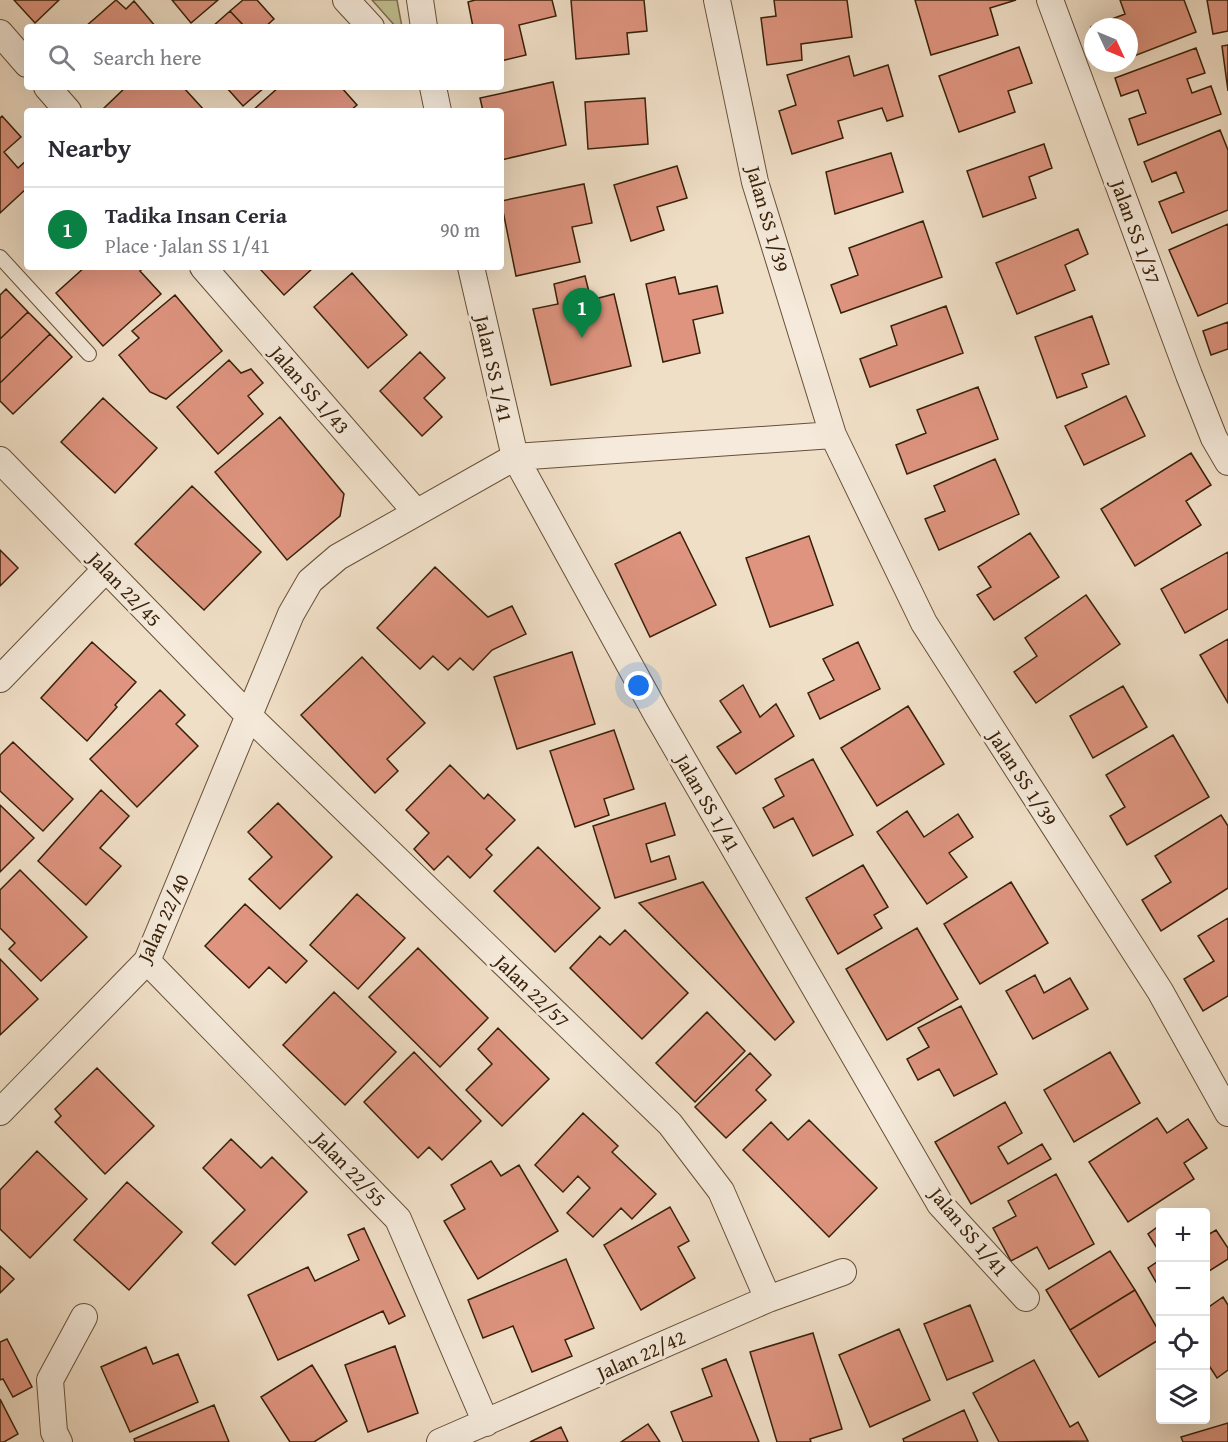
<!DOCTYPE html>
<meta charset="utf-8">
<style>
body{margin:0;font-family:"Gentium Book Plus",serif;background:#f2f2f3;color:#2b2b33}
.controls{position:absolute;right:18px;bottom:18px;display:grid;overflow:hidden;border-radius:6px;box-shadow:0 6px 24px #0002}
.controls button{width:54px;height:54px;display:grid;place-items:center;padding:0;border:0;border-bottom:2px solid #e1e1e2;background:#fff;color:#2b2b33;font:30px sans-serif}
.compass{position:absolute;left:1084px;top:18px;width:54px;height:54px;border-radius:50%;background:#fff;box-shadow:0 6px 24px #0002;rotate:134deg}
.you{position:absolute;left:639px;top:686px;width:21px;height:21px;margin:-15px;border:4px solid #fff;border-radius:50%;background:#1a73e8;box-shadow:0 0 0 9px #1a73e833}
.badge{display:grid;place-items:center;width:39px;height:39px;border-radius:50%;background:#0b8043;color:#fff;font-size:20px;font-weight:700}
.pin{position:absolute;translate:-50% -50px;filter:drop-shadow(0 2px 3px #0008)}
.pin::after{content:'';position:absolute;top:32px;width:21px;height:18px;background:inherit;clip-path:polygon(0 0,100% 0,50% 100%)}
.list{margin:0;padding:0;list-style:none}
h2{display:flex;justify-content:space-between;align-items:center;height:78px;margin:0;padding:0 24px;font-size:26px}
h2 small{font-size:20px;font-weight:400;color:#7c7c81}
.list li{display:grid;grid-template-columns:39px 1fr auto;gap:18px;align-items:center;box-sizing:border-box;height:84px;padding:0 24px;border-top:2px solid #e1e1e2}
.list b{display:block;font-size:22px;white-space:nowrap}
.list p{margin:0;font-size:20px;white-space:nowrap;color:#7c7c81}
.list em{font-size:20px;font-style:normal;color:#7c7c81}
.icon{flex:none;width:33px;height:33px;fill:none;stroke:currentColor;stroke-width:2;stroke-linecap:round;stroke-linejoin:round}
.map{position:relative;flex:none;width:1228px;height:1442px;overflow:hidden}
.search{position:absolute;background:#fff;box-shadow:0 6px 24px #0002;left:24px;top:24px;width:480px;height:66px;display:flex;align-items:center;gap:15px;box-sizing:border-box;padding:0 21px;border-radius:6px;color:#7c7c81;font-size:22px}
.panel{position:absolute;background:#fff;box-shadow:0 6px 24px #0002;left:24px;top:108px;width:480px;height:162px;border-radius:6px}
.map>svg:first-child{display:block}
.green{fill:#c1c091;stroke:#7c704d;stroke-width:1.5}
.building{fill:#de947f;stroke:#382109;stroke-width:1.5}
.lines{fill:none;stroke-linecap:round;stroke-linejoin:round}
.service-casing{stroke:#665038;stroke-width:16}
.minor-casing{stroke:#665038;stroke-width:28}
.service{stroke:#f5eadb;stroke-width:14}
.minor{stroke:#f5eadb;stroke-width:26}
.labels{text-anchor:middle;stroke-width:6;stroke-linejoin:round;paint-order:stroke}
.street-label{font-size:20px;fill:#382109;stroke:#f5eadb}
</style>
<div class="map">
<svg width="1228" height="1442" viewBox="0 0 1228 1442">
<rect width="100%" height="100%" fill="#f0dfc7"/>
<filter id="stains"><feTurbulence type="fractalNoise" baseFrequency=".00333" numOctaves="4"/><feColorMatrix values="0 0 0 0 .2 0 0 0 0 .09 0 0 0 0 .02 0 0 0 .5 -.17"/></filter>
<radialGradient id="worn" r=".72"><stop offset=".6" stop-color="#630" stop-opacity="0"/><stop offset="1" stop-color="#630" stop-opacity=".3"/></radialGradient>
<path class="green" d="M372,0h25l5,27h-6z"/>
<path class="building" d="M14,0h45l-24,23z
M116,0l10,9 8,-8 22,26h-71z
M172,0h46l-27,23z
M243,0h14l17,19 -9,8h-20l-15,-16z
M475,0h77l4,16 -37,9 7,30 -25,6v-34h-28l-5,-25z
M571,0h73l3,31 -20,2 2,21 -53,5z
M774,0h73l5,37 -51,7 1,16 -35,5 -6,-47 15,-2z
M915,0h101l-26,8 8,27 -67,20z
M1120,0h64l12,32 -67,26v-31h-36v4l-2,-4 34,-13z
M1207,0h21v31l-15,3z
M230,11l15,16h-33z
M1228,45v46l-6,-45z
M1019,47l13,36 -24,8 7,21 -56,20 -20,-56z
M1196,48l9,25 -18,6 5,14 19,-7 10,28 -83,31 -9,-26 17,-6 -8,-23 -17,6 -6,-18z
M849,56l5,20 34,-11 15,51 -16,5 -5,-13 -44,13 5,17 -51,16 -13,-43 17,-6 -9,-30z
M553,82l13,63 -65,15v-49h-18l-3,-13z
M126,87h57l22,24h-98l-3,-3z
M226,87h39l-22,19z
M279,87h62l16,18 -7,6h-98z
M645,98l3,46 -60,5 -3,-47z
M2,116l19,21 -17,15 14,16 9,-8v28l-27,25v-95z
M1220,130l8,20v60l-56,23 -13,-31 25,-10 -8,-20 -24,10 -8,-20z
M1044,144l8,24 -23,9 7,21 -53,19 -16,-46z
M891,153l12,39 -68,22 -9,-42z
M677,166l10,32 -30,9 7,23 -33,11 -17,-56z
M584,184l8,39 -20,4 8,35 -64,14 -15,-75z
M923,221l19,56 -101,36 -10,-28 27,-10 -9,-27z
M1228,224v79l-30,13 -29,-66z
M1078,229l10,25 -23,11 10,25 -58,24 -21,-51z
M85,267h59l-4,4 21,23 -58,52 -47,-53z
M263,267h51l-30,28 -24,-26z
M352,273l55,62 -39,33 -54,-61z
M585,276l6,24 23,-6 17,72 -80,19 -18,-76 25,-5 -4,-20z
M675,277l4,17 38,-8 6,27 -30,7 7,33 -37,9 -17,-78z
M6,289l22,23 -28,27v-44z
M175,295l47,56 -56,48 -16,-7 -31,-37 20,-17 -7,-7z
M946,306l17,47 -93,34 -10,-28 37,-14 -6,-19z
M28,312l22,22 -50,49v-44z
M1092,316l17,48 -27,10 5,13 -30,11 -22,-61z
M1228,322v27l-17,6 -8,-24z
M50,334l22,23 -59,57 -13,-13v-18z
M420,352l25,26 -21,20 18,19 -20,19 -42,-45z
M229,360l12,13 10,-4 12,14 -15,13 15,18 -45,40 -41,-47z
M978,387l20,52 -91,35 -11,-29 30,-12 -9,-23z
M1126,396l19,40 -61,29 -19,-39z
M103,398l54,50 -42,45 -54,-51z
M280,417l64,77 -4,22 -53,44 -72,-88z
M1191,453l20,32 -25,16 15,24 -66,41 -34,-57z
M995,459l24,55 -80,36 -14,-31 20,-8 -11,-25z
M192,486l69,66 -57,58 -69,-66z
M680,532l36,73 -66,32 -35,-73z
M1030,533l29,44 -65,43 -17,-25 14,-8 -13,-20z
M809,536l24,69 -63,22 -24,-69z
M0,550l18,18 -18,18z
M1228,552v57l-43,24 -24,-44z
M435,567l53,50 24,-11 14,28 -34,16 -19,20 -13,-12 -12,12 -15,-14 -13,13 -43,-41z
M1086,595l34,49 -84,59 -22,-31 23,-16 -12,-18z
M1228,639v64l-28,-48z
M92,642l44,40 -21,23 2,2 -30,34 -46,-43z
M858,642l22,47 -60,30 -12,-26 26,-13 -11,-21z
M572,652l23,72 -78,25 -23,-72z
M362,657l63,66 -38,36 11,12 -23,22 -74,-78z
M743,685l17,32 16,-13 18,32 -58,38 -19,-27 24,-15 -21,-31z
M1123,686l24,41 -54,31 -23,-42z
M160,690l25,25 -9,9 22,22 -61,61 -47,-48z
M908,706l36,58 -67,42 -36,-58z
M614,730l20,59 -30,10 5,16 -34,12 -25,-76z
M1173,735l36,62 -82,48 -17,-29 15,-9 -19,-32z
M13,742l60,57 -30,32 -43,-40v-36z
M813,759l40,76 -40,21 -20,-38 -19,10 -11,-20 21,-12 -9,-17z
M450,765l34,34 4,-5 27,26 -29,29 6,6 -22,23 -22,-22 -14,14 -20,-21 15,-16 -23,-23z
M101,790l28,26 -29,32 21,18 -35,39 -48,-44z
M278,803l54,54 -52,52 -31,-30 23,-22 -24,-25z
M665,803l10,32 -29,9 5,18 18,-6 7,23 -61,19 -22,-72z
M0,805l34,33 -34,34z
M907,811l17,26 34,-23 15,23 -24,16 18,24 -40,27 -50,-72z
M1221,815l7,11v62l-67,43 -19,-31 29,-18 -16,-26z
M538,847l62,61 -45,44 -61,-61z
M863,865l25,42 -14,8 8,13 -44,26 -32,-56z
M20,870l67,67 -46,44 -32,-32 6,-6 -15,-15v-38z
M703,882l91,140 -19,18 -136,-137z
M1011,882l37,61 -68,41 -36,-60z
M357,894l48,44 -47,51 -48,-44z
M245,904l62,57 -21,22 -17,-16 -20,21 -44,-42z
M1228,918v78l-25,15 -19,-32 30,-18 -16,-25z
M917,928l41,71 -71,41 -41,-71z
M625,930l63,63 -46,46 -72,-71 30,-32 10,9z
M418,948l70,70 -48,49 -71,-70z
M0,959l38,40 -38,36z
M1035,975l9,18 26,-15 18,31 -55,30 -27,-48z
M334,992l62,60 -51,53 -62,-60z
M961,1006l36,68 -43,22 -15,-27 -21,11 -11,-21 22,-12 -11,-19z
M707,1012l38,39 -50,51 -39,-39z
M498,1028l51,51 -47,47 -36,-36 26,-26 -14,-15z
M414,1052l67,69 -39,39 -13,-13 -11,11 -54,-56z
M1110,1052l30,51 -66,39 -30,-52z
M750,1053l21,22 -15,15 10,10 -40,38 -31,-31z
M97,1068l57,58 -49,48 -50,-52 6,-6 -6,-7z
M1005,1102l17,31 -24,14 10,17 34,-20 9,15 -80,45 -36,-62z
M583,1113l35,33 -6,6 44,42 -24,25 -11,-11 -28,29 -26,-24 23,-25 -12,-12 -15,16 -28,-27z
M1157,1118l10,15 21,-14 19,29 -23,15 10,16 -66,43 -39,-60z
M809,1120l68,68 -48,49 -86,-87 28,-28 17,18z
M231,1139l30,29 11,-11 35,35 -72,73 -23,-22 33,-33 -42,-42z
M37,1151l50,48 -57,59 -30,-29v-39z
M491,1161l10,15 18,-11 39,66 -80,48 -34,-58 21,-12 -14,-24z
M1056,1174l38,70 -45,25 -12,-22 -26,14 -18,-33 23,-12 -8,-15z
M127,1182l55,50 -53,58 -55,-50z
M670,1207l19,34 -11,6 17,31 -54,32 -37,-65z
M1160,1225v28l-12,-19z
M364,1228l41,88 -16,8 -6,-13 -105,49 -30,-65 60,-28 7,14 44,-21 -11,-25z
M1216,1230l12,18v11l-22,14v-37z
M1110,1251l25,39 -65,40 -24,-40z
M566,1259l28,69 -29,12 7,16 -40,16 -19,-46 -30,12 -15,-38z
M1160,1260v29l-12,-21z
M0,1266l14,13 -14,14z
M1135,1290l25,43v6l-61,38 -29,-47z
M1223,1297l5,8v65l-11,8 -11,-17v-52z
M970,1305l23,56 -46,19 -23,-56z
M899,1329l31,71 -60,27 -31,-72z
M813,1333l29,96 -32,10 1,3h-34l-27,-90z
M7,1339l25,48 -19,10 -10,-18 -3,1v-38z
M395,1346l23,67 -50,19 -23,-67z
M146,1347l7,17 25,-10 20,48 -68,30 -29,-65z
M726,1359l33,83h-76l-12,-30 41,-16 -10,-27z
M1034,1360l36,67 8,-5 10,19 -89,1 -26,-49z
M312,1365l35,56 -33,21h-24l-29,-45z
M0,1399l18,35 -14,8h-4z
M214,1405l15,37h-94l-1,-3z
M964,1410l14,32h-74l-1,-3z
M1228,1423v19h-45l-2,-5z
M648,1424l12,18h-39z
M561,1427l7,15h-38z"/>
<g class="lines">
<g class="service-casing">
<path id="service" d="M0,257l89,97"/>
</g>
<g class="minor-casing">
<path id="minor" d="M346,0l25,27
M420,0l4,27
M717,0l38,182 78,253 91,188 236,368 68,122
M1050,0l139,375 25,63 14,24
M0,33l27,31
M47,87l21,24
M433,87l5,24
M203,267l213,245
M471,267l44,190 141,256 284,491 86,94
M0,460l250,257 420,407 51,67 47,108
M0,679l106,-110
M147,961l251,258 88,204
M0,1112l147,-151 144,-347 19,-33 28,-24 177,-100 318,-22
M59,1442l-5,-10 -4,-52 34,-63
M440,1442l328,-143 75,-27"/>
</g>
<use href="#service" class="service"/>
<use href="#minor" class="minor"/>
</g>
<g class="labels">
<g class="street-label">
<text transform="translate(768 219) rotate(74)" y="7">Jalan SS 1/39</text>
<text transform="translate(1136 232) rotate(70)" y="7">Jalan SS 1/37</text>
<text transform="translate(494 369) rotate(77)" y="7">Jalan SS 1/41</text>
<text transform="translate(310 390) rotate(49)" y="7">Jalan SS 1/43</text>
<text transform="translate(125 589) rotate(46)" y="7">Jalan 22/45</text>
<text transform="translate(1023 778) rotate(57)" y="7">Jalan SS 1/39</text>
<text transform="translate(708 803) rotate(60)" y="7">Jalan SS 1/41</text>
<text transform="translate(163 918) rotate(-65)" y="7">Jalan 22/40</text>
<text transform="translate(532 991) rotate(44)" y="7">Jalan 22/57</text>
<text transform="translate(350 1169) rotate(46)" y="7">Jalan 22/55</text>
<text transform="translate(969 1232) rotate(50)" y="7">Jalan SS 1/41</text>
<text transform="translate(641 1355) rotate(-24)" y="7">Jalan 22/42</text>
</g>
</g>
<rect width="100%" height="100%" filter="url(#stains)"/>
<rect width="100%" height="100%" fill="url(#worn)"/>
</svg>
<div class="controls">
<button>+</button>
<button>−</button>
<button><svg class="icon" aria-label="locate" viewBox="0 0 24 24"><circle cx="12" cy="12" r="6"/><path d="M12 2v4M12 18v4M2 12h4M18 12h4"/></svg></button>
<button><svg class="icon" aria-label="layers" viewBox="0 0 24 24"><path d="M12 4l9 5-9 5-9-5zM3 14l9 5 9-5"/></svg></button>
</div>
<svg class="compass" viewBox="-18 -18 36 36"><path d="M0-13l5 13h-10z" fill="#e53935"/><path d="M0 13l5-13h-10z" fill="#7c7c81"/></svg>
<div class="you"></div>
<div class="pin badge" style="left:582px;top:338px">1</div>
<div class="search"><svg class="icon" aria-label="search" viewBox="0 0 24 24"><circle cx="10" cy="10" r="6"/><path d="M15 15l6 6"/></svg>Search here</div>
<section class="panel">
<h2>Nearby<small></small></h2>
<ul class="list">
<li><span class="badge">1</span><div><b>Tadika Insan Ceria</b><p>Place · Jalan SS 1/41</p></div><em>90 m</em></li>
</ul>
</section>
</div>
